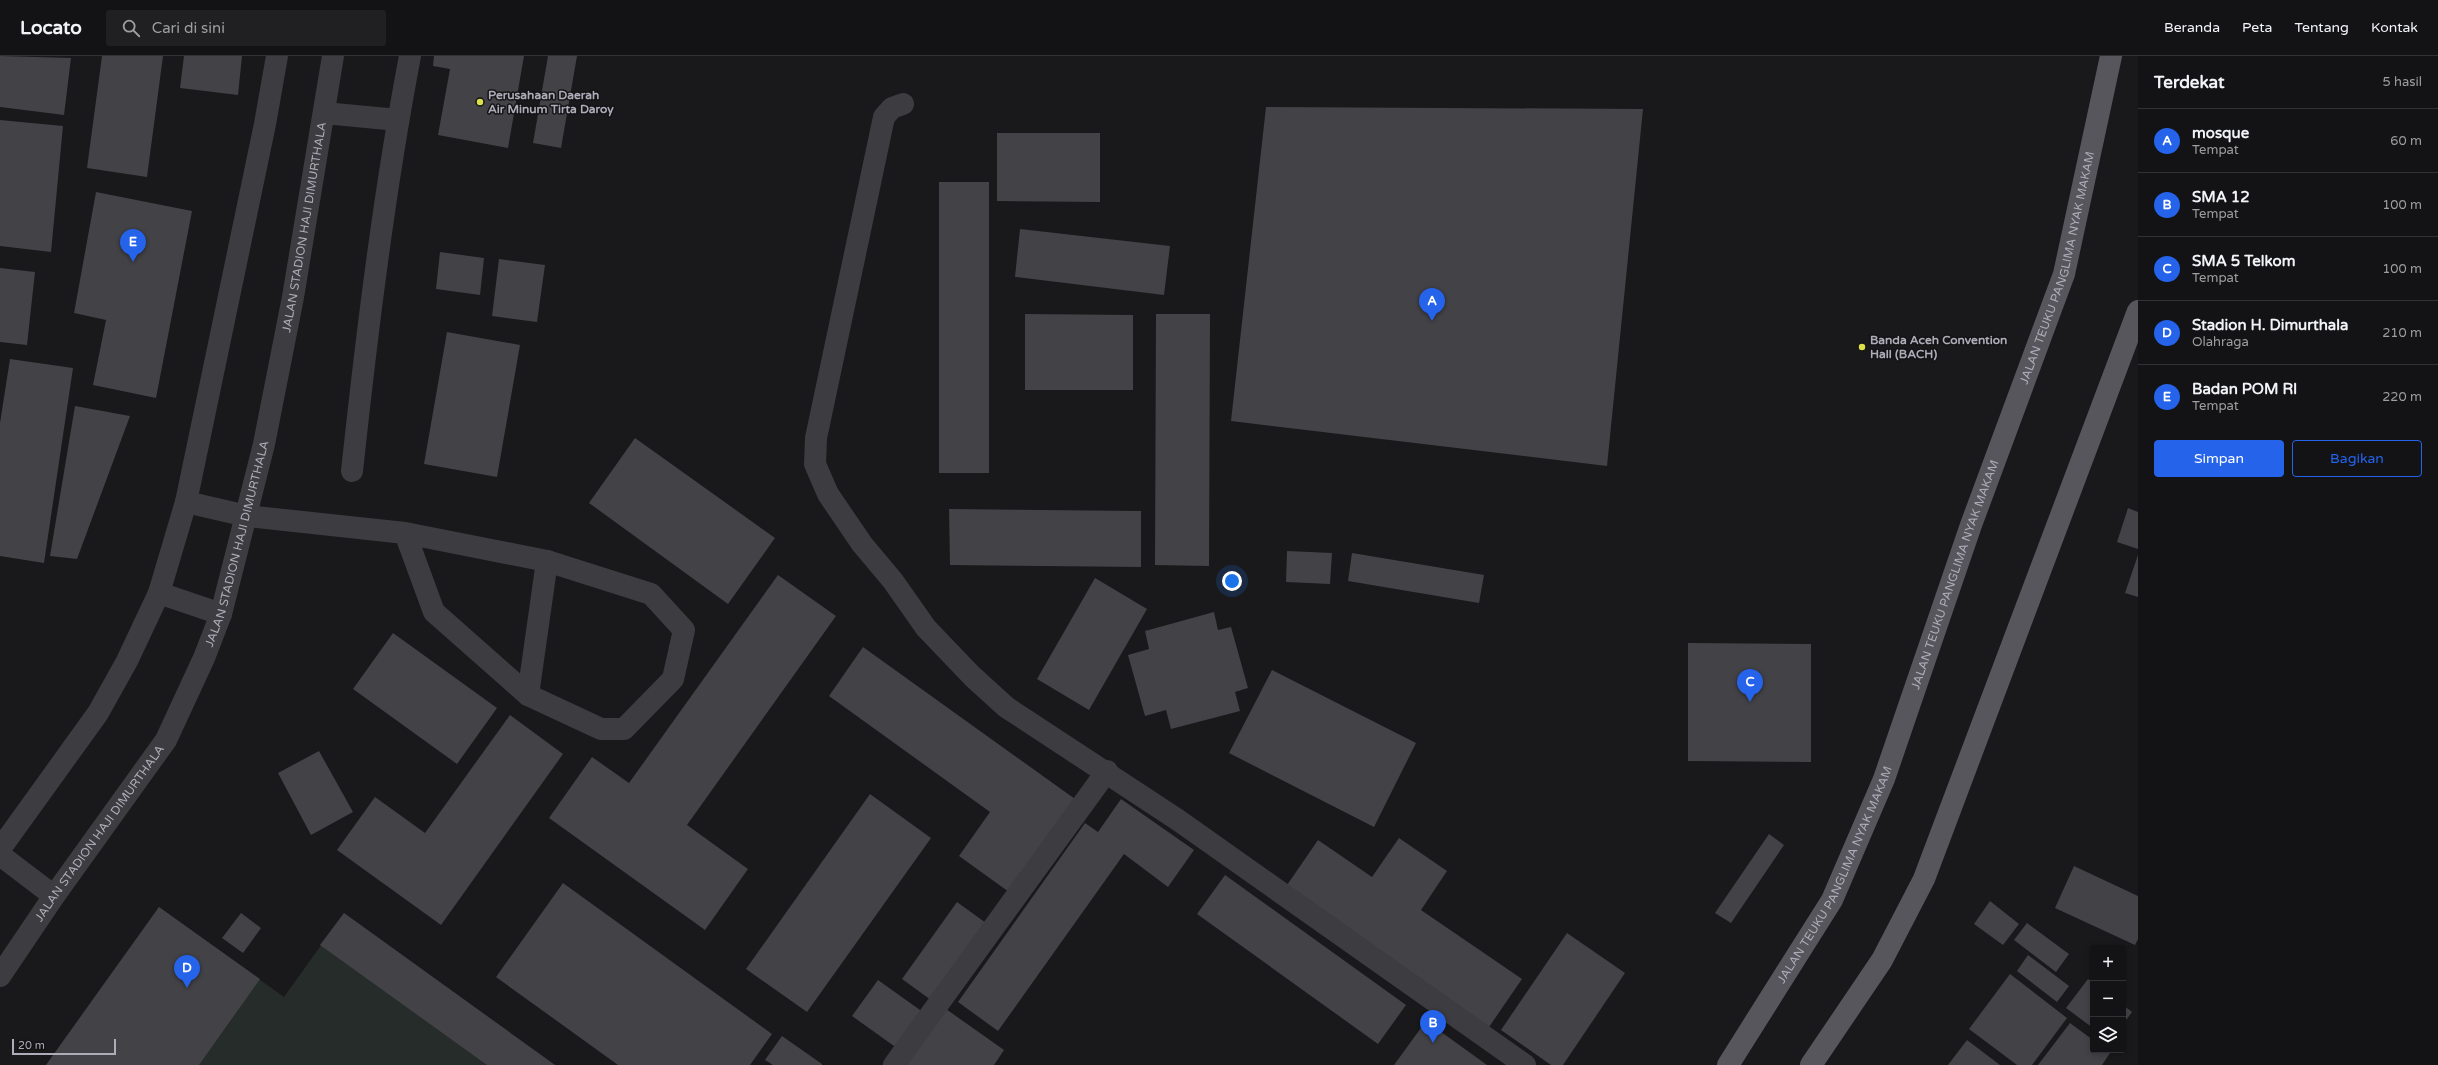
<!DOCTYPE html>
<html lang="id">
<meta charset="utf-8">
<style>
body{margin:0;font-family:"Varela Round",sans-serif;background:#202022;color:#f1f3f6}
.controls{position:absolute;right:12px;bottom:12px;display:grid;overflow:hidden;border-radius:4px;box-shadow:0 2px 6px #0003}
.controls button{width:36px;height:36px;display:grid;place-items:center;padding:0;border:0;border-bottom:1px solid #323234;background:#131214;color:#f1f3f6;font:20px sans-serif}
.scale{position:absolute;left:12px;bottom:10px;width:104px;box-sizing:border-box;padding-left:4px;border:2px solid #adacb8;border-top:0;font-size:11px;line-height:14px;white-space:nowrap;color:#adacb8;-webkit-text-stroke:3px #141315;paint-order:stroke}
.you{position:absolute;left:1232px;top:525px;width:14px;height:14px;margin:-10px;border:3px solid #fff;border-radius:50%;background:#1a73e8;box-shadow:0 0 0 6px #1a73e833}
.badge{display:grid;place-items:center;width:26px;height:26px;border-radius:50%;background:#2563eb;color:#fff;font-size:13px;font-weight:700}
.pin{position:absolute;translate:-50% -33px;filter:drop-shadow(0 1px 2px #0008)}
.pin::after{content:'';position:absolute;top:21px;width:14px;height:12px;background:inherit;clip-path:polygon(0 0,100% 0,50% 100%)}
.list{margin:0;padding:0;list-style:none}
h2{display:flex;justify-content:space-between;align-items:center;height:52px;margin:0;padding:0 16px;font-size:17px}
h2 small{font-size:13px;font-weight:400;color:#9d9ea0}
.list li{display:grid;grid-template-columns:26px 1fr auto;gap:12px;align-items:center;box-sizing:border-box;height:64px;padding:0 16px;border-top:1px solid #323234}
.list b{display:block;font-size:15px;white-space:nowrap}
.list p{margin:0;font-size:13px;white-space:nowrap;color:#9d9ea0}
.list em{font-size:13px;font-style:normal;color:#9d9ea0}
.actions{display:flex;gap:8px;padding:12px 16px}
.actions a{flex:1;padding:9px 0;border:1px solid #2563eb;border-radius:4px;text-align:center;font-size:14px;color:#2563eb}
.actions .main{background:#2563eb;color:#fff}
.icon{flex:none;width:22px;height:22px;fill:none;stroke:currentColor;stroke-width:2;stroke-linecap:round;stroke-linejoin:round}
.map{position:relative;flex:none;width:2138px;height:1009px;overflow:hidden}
header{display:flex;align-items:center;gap:24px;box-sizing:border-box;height:56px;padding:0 20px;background:#131214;border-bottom:1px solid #323234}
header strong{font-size:19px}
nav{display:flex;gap:22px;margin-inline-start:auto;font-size:14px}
.search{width:280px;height:36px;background:#202022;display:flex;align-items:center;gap:10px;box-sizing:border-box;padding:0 14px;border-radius:4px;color:#9d9ea0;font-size:15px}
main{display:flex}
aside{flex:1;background:#131214}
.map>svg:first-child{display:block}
.green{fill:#252c29}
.building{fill:#434247}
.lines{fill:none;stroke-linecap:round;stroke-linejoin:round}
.minor{stroke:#3d3c41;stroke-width:22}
.major{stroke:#57565d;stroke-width:22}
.poi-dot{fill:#dde04a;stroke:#141315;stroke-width:1.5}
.labels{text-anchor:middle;stroke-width:3;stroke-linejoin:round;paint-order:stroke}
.poi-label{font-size:12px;font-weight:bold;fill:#adacb8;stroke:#141315;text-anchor:start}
.street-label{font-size:12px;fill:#adacb8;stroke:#141315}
</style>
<header>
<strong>Locato</strong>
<div class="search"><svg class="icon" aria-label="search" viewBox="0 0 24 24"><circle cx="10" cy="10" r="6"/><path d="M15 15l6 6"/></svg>Cari di sini</div>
<nav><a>Beranda</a><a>Peta</a><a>Tentang</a><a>Kontak</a></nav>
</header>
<main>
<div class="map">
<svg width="2138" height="1009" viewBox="0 0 2138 1009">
<rect width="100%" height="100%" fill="#19181a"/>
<path class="green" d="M159,851l125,90 60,-84 211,152h-509z"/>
<path class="building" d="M0,0l71,2 -7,57 -64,-8z
M102,0h61l-16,121 -60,-9z
M184,0h58l-4,39 -58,-7z
M434,0h90l-16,92 -70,-13 12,-66 -17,-3z
M548,0h29l-16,92 -28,-5z
M1266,51l377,2 -36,357 -376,-45z
M0,64l63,6 -12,126 -51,-6z
M997,77h103v69l-103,-1z
M939,126h50v291h-50z
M96,136l96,19 -36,187 -63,-13 13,-65 -32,-7z
M1020,173l150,17 -6,49 -149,-18z
M440,196l44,6 -4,37 -44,-6z
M499,203l46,6 -8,57 -45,-6z
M0,212l35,4 -8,73 -27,-3z
M1025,258l108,1v75h-108z
M1156,258h54l-1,252 -54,-1z
M447,276l73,13 -23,132 -73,-13z
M10,303l63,9 -29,195 -44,-7v-133z
M75,350l55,10 -53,143 -27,-3z
M635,382l140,100 -47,66 -139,-101z
M2128,452l10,4v37l-21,-7z
M949,453l192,2v56l-191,-2z
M1287,495l45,2 -2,31 -44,-2z
M1352,497l132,22 -5,28 -131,-22z
M2138,499v42l-13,-4z
M778,519l58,41 -149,209 61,44 -43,61 -156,-112 43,-61 37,26z
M1095,522l52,31 -58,101 -52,-31z
M1214,556l4,18 13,-3 17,61 -13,4 5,19 -69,18 -5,-19 -21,6 -17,-61 21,-6 -4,-18z
M393,577l104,75 -40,56 -104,-75z
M1688,587l123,1v118l-123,-1z
M863,591l212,152 -66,93 -50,-36 31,-44 -161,-116z
M1272,614l144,73 -42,84 -145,-74z
M510,659l53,39 -122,171 -104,-75 38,-53 50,36z
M319,695l34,61 -42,23 -33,-62z
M870,738l61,44 -124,174 -61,-43z
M1121,743l73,51 -26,37 -44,-33 -126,177 -40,-29 127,-179 13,9z
M1769,778l15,11 -53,78 -16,-10z
M1399,782l48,33 -26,39 101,69 -33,48 -204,-139 33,-48 54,37z
M2074,810l64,30v43l-3,6 -80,-37z
M1225,819l181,130 -28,39 -181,-130z
M563,827l209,151 -22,31h-132l-122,-88z
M1990,845l29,23 -16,21 -29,-21z
M957,846l29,21 -55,77 -29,-21z
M159,851l101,72 -61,86h-153z
M241,857l20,15 -18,25 -21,-15z
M344,857l211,152h-68l-167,-120z
M2027,867l42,31 -13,18 -42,-32z
M1567,877l58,40 -62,92h-12l-50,-35z
M2028,899l41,31 -12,16 -40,-31z
M2010,918l57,44 -35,47h-15l-48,-36z
M2088,923l5,4v45l-27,-20z
M878,924l49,35 -26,36 -49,-35z
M2123,949l9,7 -9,12z
M946,953l58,41 -10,15h-88z
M1426,965l61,44h-93z
M2070,967l23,17v10h13l4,3 -8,12h-64z
M782,980l40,28v1h-49l-8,-5z
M1967,984l33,25h-52z"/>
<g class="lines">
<g class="minor">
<path d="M903,48l-11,4 -8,9 -68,321 -1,26 13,30 34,50 31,37 33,47 46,48 34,31 172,113 347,245"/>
<path d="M324,57l74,7"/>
<path d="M352,415c15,-139 32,-278 58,-415"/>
<path d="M186,446l61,14 158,17 142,28 104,33 33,36 -11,49 -49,50h-23l-73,-34 -94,-83 -29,-79"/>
<path d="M159,537l62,21"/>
<path d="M528,639l19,-134"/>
<path d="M0,793l98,-136 29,-52 32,-68 27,-91 79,-378 12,-68"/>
<path d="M0,799l54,41"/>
<path id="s1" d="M0,920l54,-80 112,-156 38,-82 17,-44 43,-170 29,-147 40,-241"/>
<path d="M894,1009l213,-294"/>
</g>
<g class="major">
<path id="s2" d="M1728,1009l104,-165 52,-121 87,-254 93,-251 47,-218"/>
<path d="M1811,1009l71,-105 42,-81 214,-568"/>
</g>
</g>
<g class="poi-dot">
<circle cx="480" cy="46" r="4"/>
<circle cx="1862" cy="291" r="4"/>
</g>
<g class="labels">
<g class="poi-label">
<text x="488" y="43">Perusahaan Daerah<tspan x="488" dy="14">Air Minum Tirta Daroy</tspan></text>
<text x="1870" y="288">Banda Aceh Convention<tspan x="1870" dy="14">Hall (BACH)</tspan></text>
</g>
<g class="street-label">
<text dy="4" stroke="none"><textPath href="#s1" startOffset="822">JALAN STADION HAJI DIMURTHALA</textPath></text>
<text dy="4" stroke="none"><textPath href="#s2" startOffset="867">JALAN TEUKU PANGLIMA NYAK MAKAM</textPath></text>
<text dy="4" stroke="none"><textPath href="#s1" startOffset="498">JALAN STADION HAJI DIMURTHALA</textPath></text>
<text dy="4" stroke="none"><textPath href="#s2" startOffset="543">JALAN TEUKU PANGLIMA NYAK MAKAM</textPath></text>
<text dy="4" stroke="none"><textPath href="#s1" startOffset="174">JALAN STADION HAJI DIMURTHALA</textPath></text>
<text dy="4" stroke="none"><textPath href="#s2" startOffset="219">JALAN TEUKU PANGLIMA NYAK MAKAM</textPath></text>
</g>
</g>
</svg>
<div class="controls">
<button>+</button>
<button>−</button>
<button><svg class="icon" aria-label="layers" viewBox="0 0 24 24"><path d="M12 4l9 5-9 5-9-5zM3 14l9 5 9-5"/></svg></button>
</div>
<div class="scale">20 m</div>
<div class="you"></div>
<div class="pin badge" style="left:1432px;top:265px">A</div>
<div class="pin badge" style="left:1433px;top:987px">B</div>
<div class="pin badge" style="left:1750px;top:646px">C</div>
<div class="pin badge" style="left:187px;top:932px">D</div>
<div class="pin badge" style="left:133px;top:206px">E</div>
</div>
<aside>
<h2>Terdekat<small>5 hasil</small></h2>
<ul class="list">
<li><span class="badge">A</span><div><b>mosque</b><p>Tempat</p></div><em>60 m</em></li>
<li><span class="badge">B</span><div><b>SMA 12</b><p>Tempat</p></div><em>100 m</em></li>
<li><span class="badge">C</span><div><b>SMA 5 Telkom</b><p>Tempat</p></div><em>100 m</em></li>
<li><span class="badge">D</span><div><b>Stadion H. Dimurthala</b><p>Olahraga</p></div><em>210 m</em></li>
<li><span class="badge">E</span><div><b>Badan POM RI</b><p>Tempat</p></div><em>220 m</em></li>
</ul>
<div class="actions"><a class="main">Simpan</a><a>Bagikan</a></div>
</aside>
</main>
